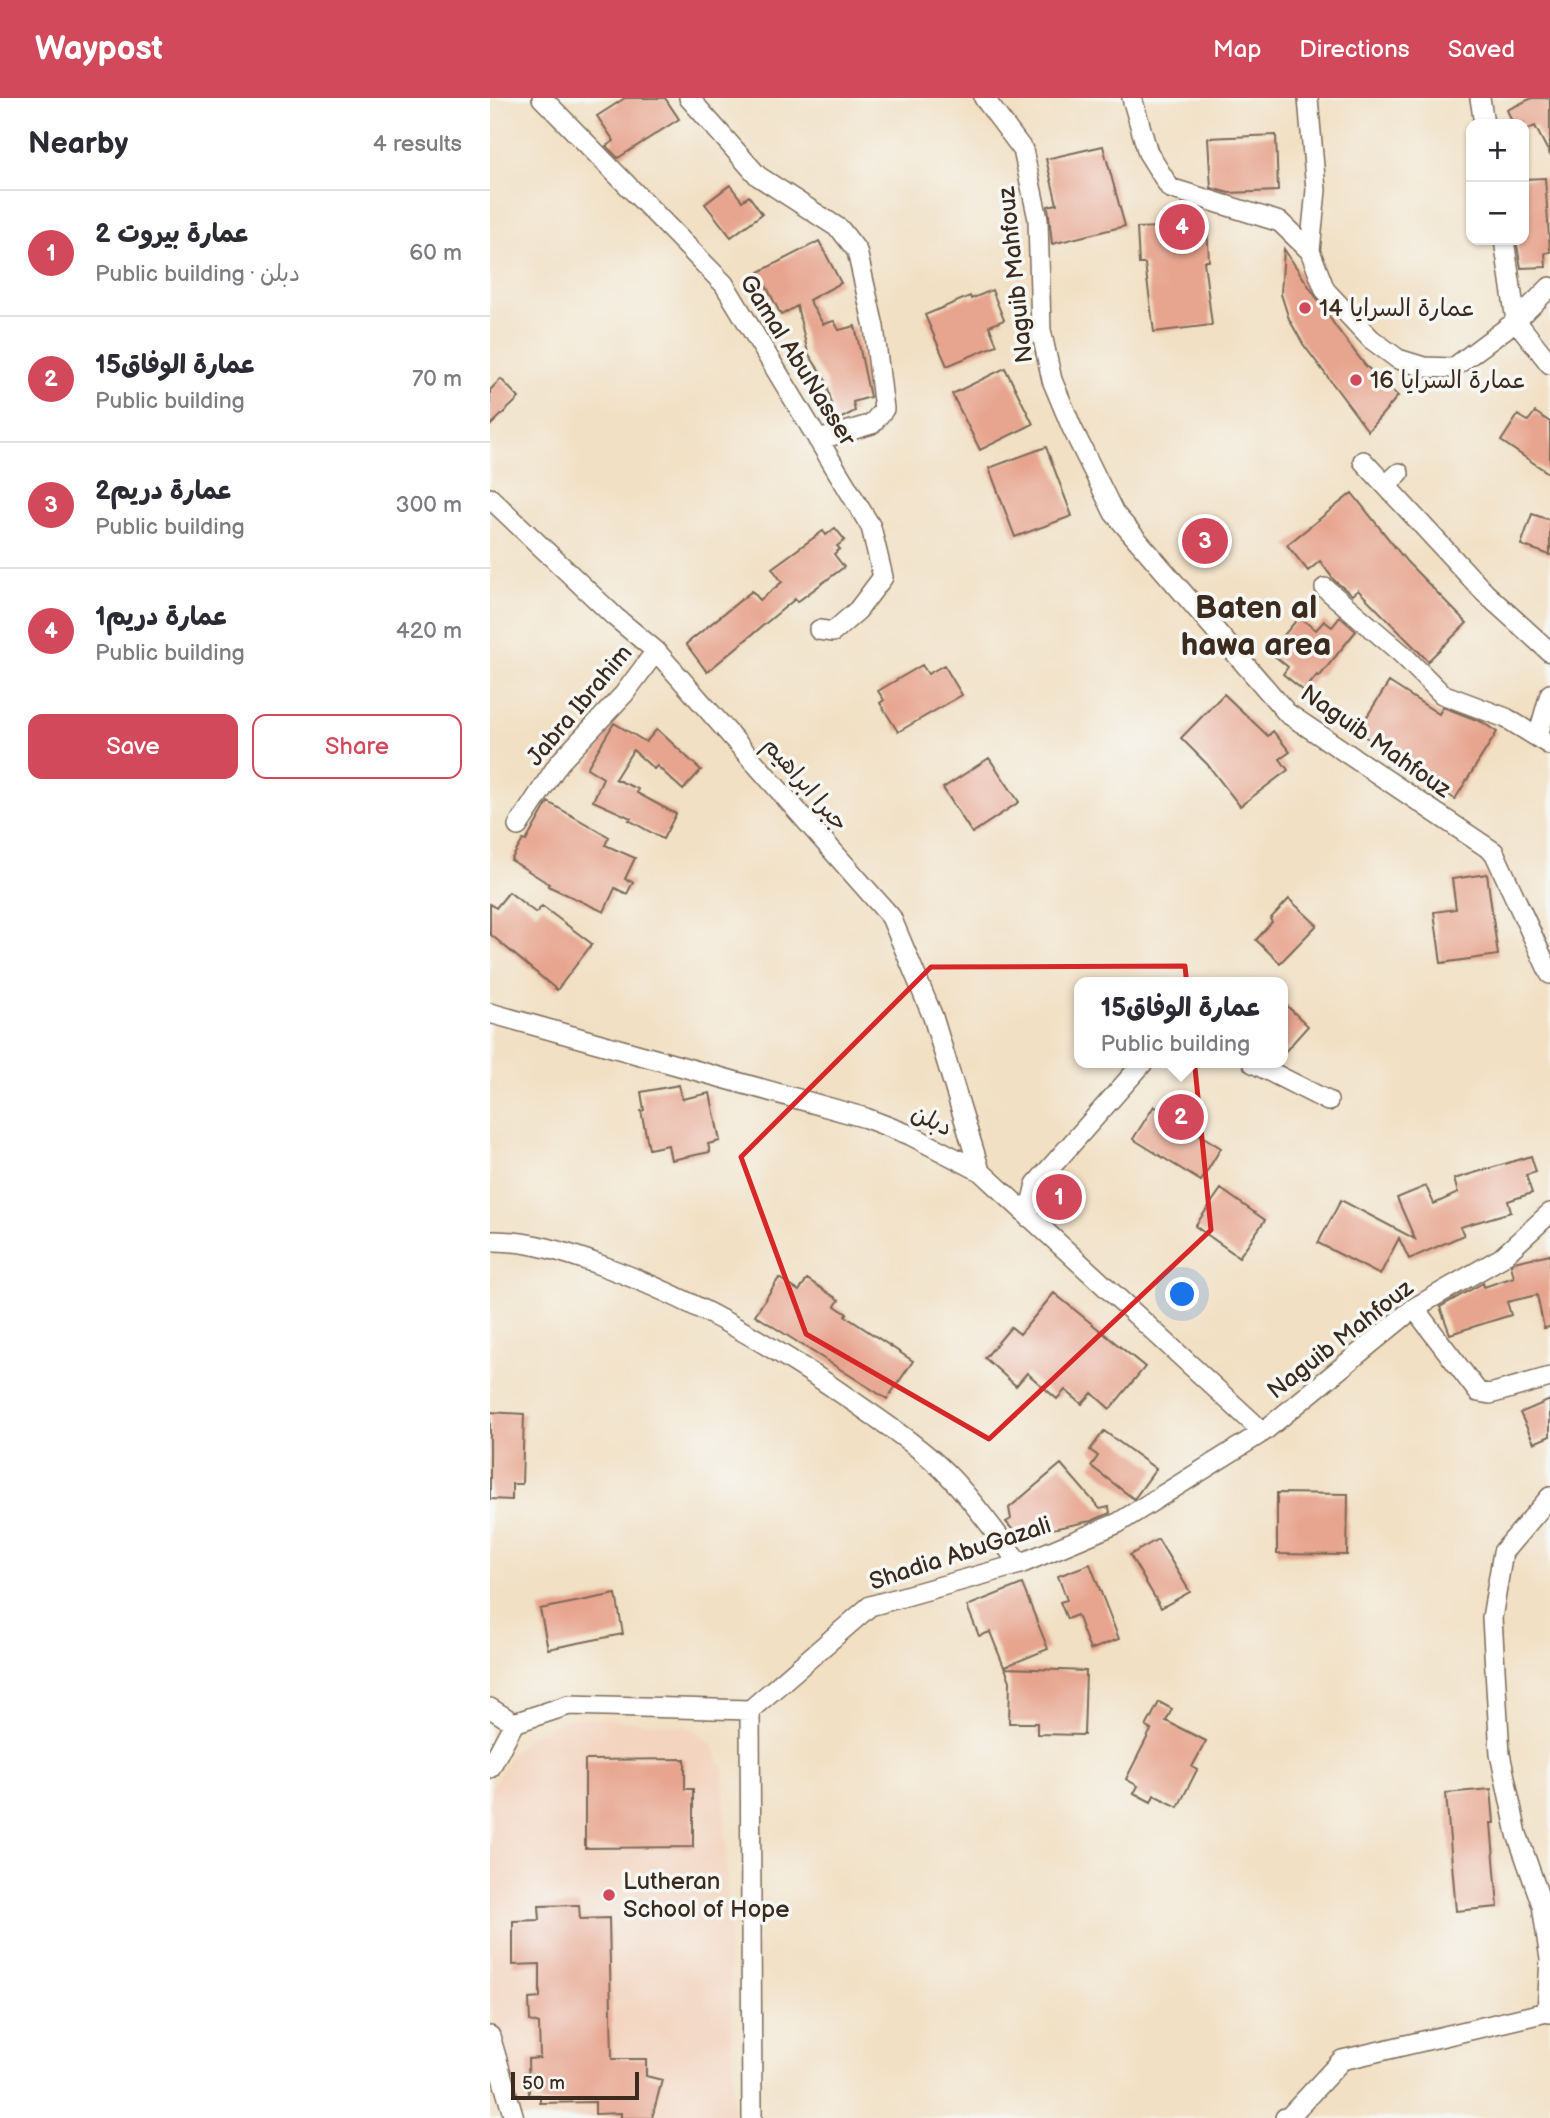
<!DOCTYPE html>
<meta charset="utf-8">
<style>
body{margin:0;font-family:"Balsamiq Sans","Playpen Sans Arabic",sans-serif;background:#f7f7f7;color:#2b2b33}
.controls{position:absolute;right:21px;top:21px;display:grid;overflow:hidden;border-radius:14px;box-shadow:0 2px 5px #0004}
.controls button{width:63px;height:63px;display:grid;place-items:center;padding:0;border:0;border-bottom:2px solid #e1e1e2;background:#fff;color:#2b2b33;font:35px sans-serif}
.scale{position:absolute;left:21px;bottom:18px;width:128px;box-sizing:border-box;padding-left:7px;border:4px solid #3b2a1e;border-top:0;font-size:19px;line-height:24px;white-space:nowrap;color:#3b2a1e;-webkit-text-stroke:5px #f6f6f2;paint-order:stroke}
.you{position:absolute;left:693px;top:1197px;width:24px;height:24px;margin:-18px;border:5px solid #fff;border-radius:50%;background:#1a73e8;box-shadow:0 0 0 10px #1a73e833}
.badge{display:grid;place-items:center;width:46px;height:46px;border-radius:50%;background:#d1495b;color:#fff;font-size:23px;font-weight:700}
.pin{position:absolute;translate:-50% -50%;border:4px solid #fff;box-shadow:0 2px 7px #0006}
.popup{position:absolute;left:584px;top:879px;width:214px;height:91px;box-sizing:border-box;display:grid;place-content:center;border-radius:14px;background:#fff;filter:drop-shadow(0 2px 5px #0005);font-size:23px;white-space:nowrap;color:#7c7c81}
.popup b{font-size:26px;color:#2b2b33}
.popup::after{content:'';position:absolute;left:50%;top:100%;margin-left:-14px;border:14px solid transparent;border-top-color:#fff}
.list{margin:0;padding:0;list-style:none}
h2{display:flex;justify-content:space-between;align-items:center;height:91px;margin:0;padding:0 28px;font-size:30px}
h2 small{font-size:23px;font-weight:400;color:#7c7c81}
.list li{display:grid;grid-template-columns:46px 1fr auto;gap:21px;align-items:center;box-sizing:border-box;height:126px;padding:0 28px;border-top:2px solid #e1e1e2}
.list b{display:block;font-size:26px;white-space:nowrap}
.list p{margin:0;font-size:23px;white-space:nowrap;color:#7c7c81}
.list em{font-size:23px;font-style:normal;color:#7c7c81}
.actions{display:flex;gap:14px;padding:21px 28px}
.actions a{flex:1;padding:16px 0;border:2px solid #d1495b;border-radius:14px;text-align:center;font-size:24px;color:#d1495b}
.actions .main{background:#d1495b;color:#fff}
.map{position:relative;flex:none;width:1060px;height:2020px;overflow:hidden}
header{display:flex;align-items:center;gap:42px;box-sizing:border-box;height:98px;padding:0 35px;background:#d1495b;color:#fff}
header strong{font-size:33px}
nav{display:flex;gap:38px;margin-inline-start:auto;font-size:24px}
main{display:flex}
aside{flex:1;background:#fff}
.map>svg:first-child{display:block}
.built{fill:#f3d4bf}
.building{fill:#e7a48e}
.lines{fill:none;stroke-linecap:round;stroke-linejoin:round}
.street-casing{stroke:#7b6a58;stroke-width:22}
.street{stroke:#fff;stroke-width:19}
.marked{fill:none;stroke:#d62828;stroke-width:5;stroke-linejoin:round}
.poi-dot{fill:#d1495b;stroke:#f6f6f2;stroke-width:2.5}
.labels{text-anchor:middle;stroke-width:7;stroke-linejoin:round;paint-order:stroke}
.street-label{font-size:24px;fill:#3b2a1e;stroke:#f6f6f2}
.poi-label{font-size:24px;fill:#3b2a1e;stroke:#f6f6f2;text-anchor:start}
.district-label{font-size:32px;font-weight:bold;fill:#3b2a1e;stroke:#f6f6f2}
</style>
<header>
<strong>Waypost</strong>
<nav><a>Map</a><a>Directions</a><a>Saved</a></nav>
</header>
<main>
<aside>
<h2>Nearby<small>4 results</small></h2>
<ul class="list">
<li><span class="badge">1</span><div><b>عمارة بيروت 2</b><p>Public building · دبلن</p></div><em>60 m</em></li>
<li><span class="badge">2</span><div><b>عمارة الوفاق15</b><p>Public building</p></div><em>70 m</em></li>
<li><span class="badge">3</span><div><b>عمارة دريم2</b><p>Public building</p></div><em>300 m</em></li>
<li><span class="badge">4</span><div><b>عمارة دريم1</b><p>Public building</p></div><em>420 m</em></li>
</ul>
<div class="actions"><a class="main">Save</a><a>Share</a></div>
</aside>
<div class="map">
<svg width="1060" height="2020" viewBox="0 0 1060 2020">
<rect width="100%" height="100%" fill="#f6f6f2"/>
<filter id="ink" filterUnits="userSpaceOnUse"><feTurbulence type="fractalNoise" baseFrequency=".0143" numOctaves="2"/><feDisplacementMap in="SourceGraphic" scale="14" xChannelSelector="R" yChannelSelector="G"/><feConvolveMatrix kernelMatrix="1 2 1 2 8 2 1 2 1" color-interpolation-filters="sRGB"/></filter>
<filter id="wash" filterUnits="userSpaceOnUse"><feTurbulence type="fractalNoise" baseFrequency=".00686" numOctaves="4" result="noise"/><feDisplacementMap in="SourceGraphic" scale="28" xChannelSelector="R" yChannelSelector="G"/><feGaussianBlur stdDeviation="1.57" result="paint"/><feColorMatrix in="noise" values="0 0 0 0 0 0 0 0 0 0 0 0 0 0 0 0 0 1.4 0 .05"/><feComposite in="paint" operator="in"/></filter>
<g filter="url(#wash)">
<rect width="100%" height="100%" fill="#f1e0c4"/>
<path class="built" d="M87,1619l97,8 22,5 16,15 12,25 10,348h-214l-30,-119v-209l25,-41 15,-14z"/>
<g id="blocks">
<path class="building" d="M135,0h40l14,21 -61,39 -12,-12 8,-5 -17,-25z
M1042,0h18v57l-15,-29 -11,5v-7h-11l-6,-14z
M786,37l2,56 -49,2 -18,-5 -3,-50z
M613,48l22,80 -73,18 -4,-38 9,-2 -11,-45z
M1055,80l5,74 -5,1 1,14 -25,1 -5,-28h8v-61z
M240,87l12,16 7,-5 13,18 -31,23 -26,-33z
M717,127l2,36h-5l8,64 -58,7 -9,-68h-6l-2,-36z
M329,143l22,42 -32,17 14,24 11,-3 5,9 16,-4 15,71 -17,5 2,9 -19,10 -10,-40 -18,-28 -11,-47 -16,9 -22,-43z
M794,151l52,78 29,38 33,31 -30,35 -65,-87 -14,-25 -8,-25z
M502,192l12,30 -15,6 8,19 -50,21 -22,-51 45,-19 1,3z
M515,270l28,56 -53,26 -28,-56z
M11,281l18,19 -29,28v-36z
M1045,314l15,10v52l-49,-33 17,-26 10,6z
M556,349l26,69 -57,21 -26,-69z
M862,395l55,69 60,61 -39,38 -70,-71 -6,5 -18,-15 -14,-19 -12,10 -21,-26z
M1042,416l18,6v35l-29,-10z
M345,430l10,12 -8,6 3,3 -6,5 10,13 -47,35 -2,-3 -88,73 -21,-28 66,-53 8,9 22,-18 -10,-14 51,-37 3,4z
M809,519l17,13 8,-9 8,6 8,-10 16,14 -37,46 -2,-2 -13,16 -21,-17 5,-7 -18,-15z
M432,567l6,9 16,-9 18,30 -64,37 -18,-29 4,-3 -6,-9z
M899,584l50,32 4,-7 39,15 15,10 -42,67 -50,-31 3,-5 -51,-31z
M734,596l44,42 5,-5 17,21 -10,7 8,11 -48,36 -33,-42 -26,-26z
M124,625l32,19 11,-13 44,41 -18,20 -26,-24 -3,3 -21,-19 -18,29 23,10 -1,4 39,21 -13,25 -34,-19 2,-2 -38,-17 10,-23 -16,-10z
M499,660l30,44 -47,31 -29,-45z
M58,704l61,35 -4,8 30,13 -10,21 8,3 -6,12 -12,-6 -11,24 -56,-26 1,-2 -38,-24 12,-20 3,1z
M997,776l11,81 -57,8 -7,-51 22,-3 -4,-30z
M19,794l27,21 6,-7 50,38 -35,46 -67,-56v-30l6,4z
M799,801l28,26 -37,38 -24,-23 16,-18 -2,-3z
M793,904l25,24 -25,28z
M189,987l3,14 28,-6 10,48 -12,3 2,8 -39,8 -3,-15 -19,4 -8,-38 3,-1 -3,-18z
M664,1008l67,42 -20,33 -68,-42z
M1041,1058l5,16 -10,3 6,18 -24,8 3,11 -51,15 4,8 -55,24 -10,-21 -19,37 -62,-32 23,-43 74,39 -18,-41 29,-12 8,18 24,-11 -4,-14z
M731,1091l44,31 -26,37 -44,-31z
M1060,1156v73l-6,1 -7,-33 -30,7 4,13 -61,19 -10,-27 43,-24 1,4 30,-10 -3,-12 3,-3z
M289,1180l20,13 8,-12 32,21 -4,6 12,8 -2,2 68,45 -26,38 -132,-84z
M564,1195l91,74 -35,42 -18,-16 -10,11 -17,-14 -8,9 -30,-26 -11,13 -31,-28 26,-31 9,7z
M1060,1302v36l-16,7 -14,-30z
M0,1314l34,2 -2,70h-10v16l-22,-1z
M614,1333l52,38 -22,30 -43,-33 7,-10 -8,-6z
M571,1366l39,45 9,-2 1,6 -19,8 -73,15 -12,-14 5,-3 -2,-11z
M787,1395l71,1 -1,61 -70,-1z
M668,1441l32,53 -29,16 -31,-53z
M600,1466l29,75 -29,11 -13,-35 -10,4 -7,-17 7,-2 -9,-24z
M532,1486l26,65 -44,18 -14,-35 -11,4 -12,-30z
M126,1496l7,40 -75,15 -8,-40z
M515,1570l81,3 -2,64 -47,-1v-11h-28l1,-42z
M669,1604l13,7 -6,12 40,20 -14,26 5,3 -19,37 -24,-12 -3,7 -17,-9 4,-7 -12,-7 25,-49 -5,-3z
M195,1661v30h8v58l-108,1v-88z
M1001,1691l3,34h-3l7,84 -42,4 -10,-118z
M89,1807l1,14 29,-1 3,141h34v17l16,4 -10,38h-31v-5l-26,1v-12l-55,1v-8h-11l-1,-36 12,-1 -1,-34 -9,-3 -1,-22 11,-1v-34l-27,1v-44l27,-1 -1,-14z"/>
</g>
</g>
<g filter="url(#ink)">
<use href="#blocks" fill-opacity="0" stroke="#7b6a58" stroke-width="2"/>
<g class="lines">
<g class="street-casing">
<path id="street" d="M52,0l182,186 147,243 12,50 -25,33 -25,22 -14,-2
M199,0l69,78 82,53 17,22 17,76 10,82 -12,15 -54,16
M494,0l39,52 15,69 3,111 11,50 20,48 42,85 173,200 207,139 56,122
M642,0l16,55 22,35 110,34 30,29 15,39 46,49 27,20 26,8 29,1 63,-47 34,-34
M818,0l8,92 -6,61
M990,0l4,26
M1014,142l12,81 34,43
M873,363l122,132 65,59
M896,387l13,-12
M0,400l125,119 41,34 235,266 42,100 47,154
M835,490l77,66 40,40 64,24 44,27
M1048,638l12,-42
M28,728l41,-63 65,-69 32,-43
M0,915l376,105 44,17 70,36 283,261
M763,965l75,38
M538,1119l8,-33 107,-121
M0,1143c38,-1 78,12 113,25 90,33 173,81 251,136 30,21 72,49 96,75 26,27 47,58 70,87
M924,1210l64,84 12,2 60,-17
M1060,1399l-47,55 -11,66 8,136 17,80 25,71 8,54 -3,53 3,1
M0,1610l24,15
M260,1612l2,408
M24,1625l55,-18 181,5 120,-104 150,-42 98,-41 145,-91 151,-124 87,-50 49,-45
M0,1670l24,-45
M0,1938l24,82
M795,2020l4,-1 53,-57 205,-48"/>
</g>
<use href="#street" class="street"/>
</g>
</g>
<path class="marked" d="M695,868l26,264 -222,209 -183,-105 -65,-177 190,-190z"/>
<g class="poi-dot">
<circle cx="815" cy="210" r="7"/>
<circle cx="866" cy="282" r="7"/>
<circle cx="119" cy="1797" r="7"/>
</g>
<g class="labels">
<g class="street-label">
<text transform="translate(525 177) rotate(-96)" y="8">Naguib Mahfouz</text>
<text transform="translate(308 262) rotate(58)" y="8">Gamal AbuNasser</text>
<text transform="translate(89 607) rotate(-50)" y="8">Jabra Ibrahim</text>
<text transform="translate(886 643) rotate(35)" y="8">Naguib Mahfouz</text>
<text transform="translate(316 686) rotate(49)" y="8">جبرا ابراهيم</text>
<text transform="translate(442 1022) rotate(26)" y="8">دبلن</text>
<text transform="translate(850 1241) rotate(-38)" y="8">Naguib Mahfouz</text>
<text transform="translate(470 1455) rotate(-18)" y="8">Shadia AbuGazali</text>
</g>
<g class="poi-label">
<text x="829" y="218">عمارة السرايا 14</text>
<text x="880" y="290">عمارة السرايا 16</text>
<text x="133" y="1791">Lutheran<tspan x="133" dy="28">School of Hope</tspan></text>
</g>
<g class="district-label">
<text x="766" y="520">Baten al<tspan x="766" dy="37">hawa area</tspan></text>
</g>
</g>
</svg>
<div class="controls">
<button>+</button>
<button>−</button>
</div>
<div class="scale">50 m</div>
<div class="you"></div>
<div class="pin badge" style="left:569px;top:1099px">1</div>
<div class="pin badge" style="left:691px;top:1019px">2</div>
<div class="popup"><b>عمارة الوفاق15</b>Public building</div>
<div class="pin badge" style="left:715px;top:443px">3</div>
<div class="pin badge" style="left:692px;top:129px">4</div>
</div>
</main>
